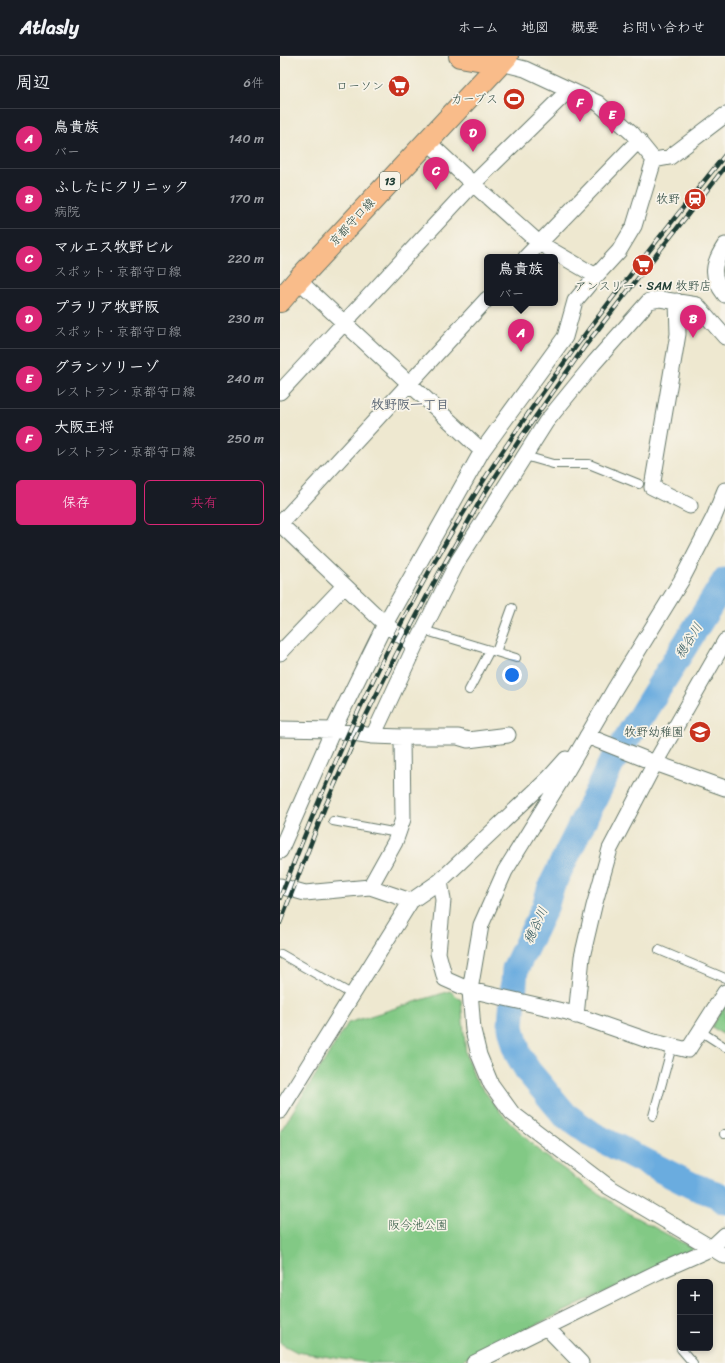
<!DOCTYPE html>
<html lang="ja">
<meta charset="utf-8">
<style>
body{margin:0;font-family:Sriracha,"Klee One",sans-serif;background:#20242c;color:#f1f3f6}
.controls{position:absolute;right:12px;bottom:12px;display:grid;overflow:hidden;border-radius:6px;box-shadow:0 2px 6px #0003}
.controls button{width:36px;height:36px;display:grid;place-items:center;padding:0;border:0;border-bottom:1px solid #363941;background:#171b24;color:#f1f3f6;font:20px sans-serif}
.you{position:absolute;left:232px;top:619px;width:14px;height:14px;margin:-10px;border:3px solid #fff;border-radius:50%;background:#1a73e8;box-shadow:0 0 0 6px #1a73e833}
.badge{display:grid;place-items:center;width:26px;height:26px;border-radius:50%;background:#db2777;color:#fff;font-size:13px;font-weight:700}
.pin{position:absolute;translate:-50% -33px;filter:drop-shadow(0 1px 2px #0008)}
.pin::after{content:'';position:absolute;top:21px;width:14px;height:12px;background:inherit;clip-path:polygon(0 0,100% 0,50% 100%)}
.popup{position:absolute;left:204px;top:198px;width:74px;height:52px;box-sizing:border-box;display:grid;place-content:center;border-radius:6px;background:#171b24;filter:drop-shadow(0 1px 3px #0005);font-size:13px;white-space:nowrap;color:#9ea1a6}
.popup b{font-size:15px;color:#f1f3f6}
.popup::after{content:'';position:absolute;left:50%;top:100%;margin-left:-8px;border:8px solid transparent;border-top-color:#171b24}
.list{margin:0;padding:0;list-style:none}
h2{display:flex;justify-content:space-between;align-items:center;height:52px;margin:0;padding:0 16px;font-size:17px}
h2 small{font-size:13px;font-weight:400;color:#9ea1a6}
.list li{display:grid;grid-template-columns:26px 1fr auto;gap:12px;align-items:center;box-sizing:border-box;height:60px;padding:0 16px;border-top:1px solid #363941}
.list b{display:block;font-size:15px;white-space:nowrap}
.list p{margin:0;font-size:13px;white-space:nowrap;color:#9ea1a6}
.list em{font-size:13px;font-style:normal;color:#9ea1a6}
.actions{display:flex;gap:8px;padding:12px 16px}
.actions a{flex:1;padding:9px 0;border:1px solid #db2777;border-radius:6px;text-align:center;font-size:14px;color:#db2777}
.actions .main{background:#db2777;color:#fff}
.map{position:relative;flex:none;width:445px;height:1307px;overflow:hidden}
header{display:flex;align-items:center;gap:24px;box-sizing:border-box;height:56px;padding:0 20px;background:#171b24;border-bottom:1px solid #363941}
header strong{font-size:19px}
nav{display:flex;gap:22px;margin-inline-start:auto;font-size:14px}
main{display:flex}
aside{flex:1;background:#171b24}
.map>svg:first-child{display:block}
.green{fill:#82c985;stroke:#50835c}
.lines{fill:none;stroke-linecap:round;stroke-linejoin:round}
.river{stroke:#6aacdf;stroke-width:27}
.lane-casing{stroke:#67796b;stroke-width:10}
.street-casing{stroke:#67796b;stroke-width:17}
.primary-casing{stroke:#67796b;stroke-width:24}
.lane{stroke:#fff;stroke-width:8}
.street{stroke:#fff;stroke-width:15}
.primary{stroke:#f9bc8a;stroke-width:22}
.rail-casing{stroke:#1f3d34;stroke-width:4.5}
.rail{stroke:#f7f3e8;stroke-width:3;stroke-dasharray:9;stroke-linecap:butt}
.labels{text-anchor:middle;stroke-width:3.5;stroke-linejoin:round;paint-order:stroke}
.shield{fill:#f7f3e8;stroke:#60746a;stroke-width:1}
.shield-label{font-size:11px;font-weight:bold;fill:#1f3d34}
.poi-label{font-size:12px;fill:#1f3d34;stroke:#f7f3e8;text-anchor:end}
.street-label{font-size:12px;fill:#1f3d34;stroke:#f7f3e8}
.park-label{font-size:12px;fill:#335944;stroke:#f7f3e8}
.neighbourhood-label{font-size:13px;font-weight:bold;fill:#576372;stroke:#f7f3e8}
.water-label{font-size:13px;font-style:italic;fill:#32595f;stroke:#f7f3e8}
</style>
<header>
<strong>Atlasly</strong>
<nav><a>ホーム</a><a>地図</a><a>概要</a><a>お問い合わせ</a></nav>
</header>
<main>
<aside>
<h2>周辺<small>6件</small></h2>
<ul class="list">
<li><span class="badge">A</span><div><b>鳥貴族</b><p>バー</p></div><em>140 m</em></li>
<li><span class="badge">B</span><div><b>ふしたにクリニック</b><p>病院</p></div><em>170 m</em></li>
<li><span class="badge">C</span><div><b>マルエス牧野ビル</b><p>スポット · 京都守口線</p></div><em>220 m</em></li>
<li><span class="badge">D</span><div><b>プラリア牧野阪</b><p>スポット · 京都守口線</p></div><em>230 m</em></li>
<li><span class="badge">E</span><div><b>グランソリーゾ</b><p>レストラン · 京都守口線</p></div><em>240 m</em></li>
<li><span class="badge">F</span><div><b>大阪王将</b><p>レストラン · 京都守口線</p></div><em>250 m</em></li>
</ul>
<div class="actions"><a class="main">保存</a><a>共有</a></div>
</aside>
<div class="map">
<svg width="445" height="1307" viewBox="0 0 445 1307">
<rect width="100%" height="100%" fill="#f7f3e8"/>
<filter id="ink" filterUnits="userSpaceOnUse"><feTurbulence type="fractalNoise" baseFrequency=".025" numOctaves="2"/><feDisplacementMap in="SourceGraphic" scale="8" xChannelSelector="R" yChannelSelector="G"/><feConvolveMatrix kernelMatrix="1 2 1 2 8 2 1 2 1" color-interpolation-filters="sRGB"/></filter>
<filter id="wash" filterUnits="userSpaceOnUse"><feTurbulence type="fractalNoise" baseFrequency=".012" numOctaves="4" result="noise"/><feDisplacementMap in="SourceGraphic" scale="16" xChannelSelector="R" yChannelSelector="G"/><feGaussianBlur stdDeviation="0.9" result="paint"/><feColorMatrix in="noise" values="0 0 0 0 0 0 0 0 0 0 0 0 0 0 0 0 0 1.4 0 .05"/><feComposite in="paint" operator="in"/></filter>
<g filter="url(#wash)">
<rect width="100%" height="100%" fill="#eee8d0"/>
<path class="green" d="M170,935l11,9 5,55 9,24 27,35 37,37 45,33 51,33 59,32 -237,114h-88l-72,-11 -17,-9v-211l68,-109z
M445,948v32l-13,-9z"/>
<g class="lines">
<path class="river" d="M445,525l-114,183 -60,123 -6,20 -30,62 -4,58 7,27 10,17 37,44 28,20 100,51 25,9 7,6"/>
</g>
</g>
<g filter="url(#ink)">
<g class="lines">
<g class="lane-casing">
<path id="lane" d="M245,400l28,8h36l50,20
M143,574l93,28
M216,596l16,-44
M189,634l21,-40
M53,765l65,12
M379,894l66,28
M1,898l72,41
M420,975l25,16
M373,1060l19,-70
M444,1078h1
M401,1293l12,14"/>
</g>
<g class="street-casing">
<path id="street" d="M221,7l24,6 73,34 34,30 22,27
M147,85l46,43 66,59 57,33
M374,104l16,-3 55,-42
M445,189c-13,20 -15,31 0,50
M246,201l113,-117
M18,224l184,171
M397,245l1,33 -26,153 38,19
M0,336l193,-208 96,-94
M445,434l-11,27 -33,64 -67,109 -46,79 -63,102 -24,54 -11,65 3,40 6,25 12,29 21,29 97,74 116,69
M0,468l207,-225
M0,468l105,100 30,22 -42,90
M135,590l43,-85 88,-139 48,-59 55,-62 11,-2 37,6 28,32
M0,597l64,-67
M0,673l53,1 40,6 29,1h56l10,3 40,-5
M307,680l68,27 70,25
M122,681l1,82 -8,23 -25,45 41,14
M0,795l53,-121 52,-106 97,-173 83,-114 10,-36 21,-25 23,-25 15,-25 20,-66
M160,825l3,19 -5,53 7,26 25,11 97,22 83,29 38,9 37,-58
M0,830l25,7 65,-6
M296,960l6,-59 12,-51 16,-57 45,-86 70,-122
M0,1055l131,-210 29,-20 109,-103 17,-19
M267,1272l34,35
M194,1307l184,-91 52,-23 15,-14"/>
</g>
<g class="primary-casing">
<path id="primary" d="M180,0l41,7
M0,245l18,-21 209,-224"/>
</g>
<use href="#lane" class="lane"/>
<use href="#street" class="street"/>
<use href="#primary" class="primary"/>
<g class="rail-casing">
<path id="rail" d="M0,842c43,-112 92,-225 151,-330 83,-148 188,-281 294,-413
M0,867l45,-116 33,-75 38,-77 43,-82 45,-79 38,-58 63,-90 140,-179"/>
</g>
<use href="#rail" class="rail"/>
</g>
</g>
<defs>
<g id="supermarket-disc" transform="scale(1.15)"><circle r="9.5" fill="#c8321e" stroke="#f7f3e8"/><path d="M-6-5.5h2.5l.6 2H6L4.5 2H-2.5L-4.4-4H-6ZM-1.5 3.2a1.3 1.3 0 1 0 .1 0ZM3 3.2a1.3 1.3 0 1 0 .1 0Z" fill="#fff"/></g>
<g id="stadium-disc" transform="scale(1.15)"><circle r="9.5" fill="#c8321e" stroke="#f7f3e8"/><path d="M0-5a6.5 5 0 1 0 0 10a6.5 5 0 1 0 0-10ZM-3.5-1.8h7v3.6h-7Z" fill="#fff"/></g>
<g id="station-disc" transform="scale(1.15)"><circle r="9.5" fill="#c8321e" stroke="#f7f3e8"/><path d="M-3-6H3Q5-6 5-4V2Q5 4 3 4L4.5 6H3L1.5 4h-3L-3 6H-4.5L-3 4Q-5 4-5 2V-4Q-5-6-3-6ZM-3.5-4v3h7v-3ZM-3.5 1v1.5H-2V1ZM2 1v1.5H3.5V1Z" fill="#fff"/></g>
<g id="school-disc" transform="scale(1.15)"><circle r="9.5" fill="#c8321e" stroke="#f7f3e8"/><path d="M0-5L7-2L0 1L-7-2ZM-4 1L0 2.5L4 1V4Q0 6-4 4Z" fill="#fff"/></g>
</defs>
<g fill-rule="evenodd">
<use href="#supermarket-disc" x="119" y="30"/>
<use href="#stadium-disc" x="234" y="43"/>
<use href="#station-disc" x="415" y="143"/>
<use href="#supermarket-disc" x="363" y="209"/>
<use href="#school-disc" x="420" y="676"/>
</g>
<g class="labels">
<rect class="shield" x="100" y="116" width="20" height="18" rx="3"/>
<g class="shield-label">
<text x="110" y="129">13</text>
</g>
<g class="poi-label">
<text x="104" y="34">ローソン</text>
<text x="218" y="47">カーブス</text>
<text x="400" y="147">牧野</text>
<text x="363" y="234" text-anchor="middle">アンスリー・SAM 牧野店</text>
<text x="404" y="680">牧野幼稚園</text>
</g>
<g class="street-label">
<text transform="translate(72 166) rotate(-47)" y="4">京都守口線</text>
</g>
<g class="park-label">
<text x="138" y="1173">阪今池公園</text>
</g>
<g class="neighbourhood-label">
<text x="130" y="353">牧野阪一丁目</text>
</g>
<g class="water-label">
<text transform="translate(408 584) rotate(-58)" y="5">穂谷川</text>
<text transform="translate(255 869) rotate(-65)" y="5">穂谷川</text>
</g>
</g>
</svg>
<div class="controls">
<button>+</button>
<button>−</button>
</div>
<div class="you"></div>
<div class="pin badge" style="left:241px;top:296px">A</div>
<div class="popup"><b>鳥貴族</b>バー</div>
<div class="pin badge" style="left:413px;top:282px">B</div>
<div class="pin badge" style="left:156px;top:134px">C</div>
<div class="pin badge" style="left:193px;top:96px">D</div>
<div class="pin badge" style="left:332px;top:78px">E</div>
<div class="pin badge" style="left:300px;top:66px">F</div>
</div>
</main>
